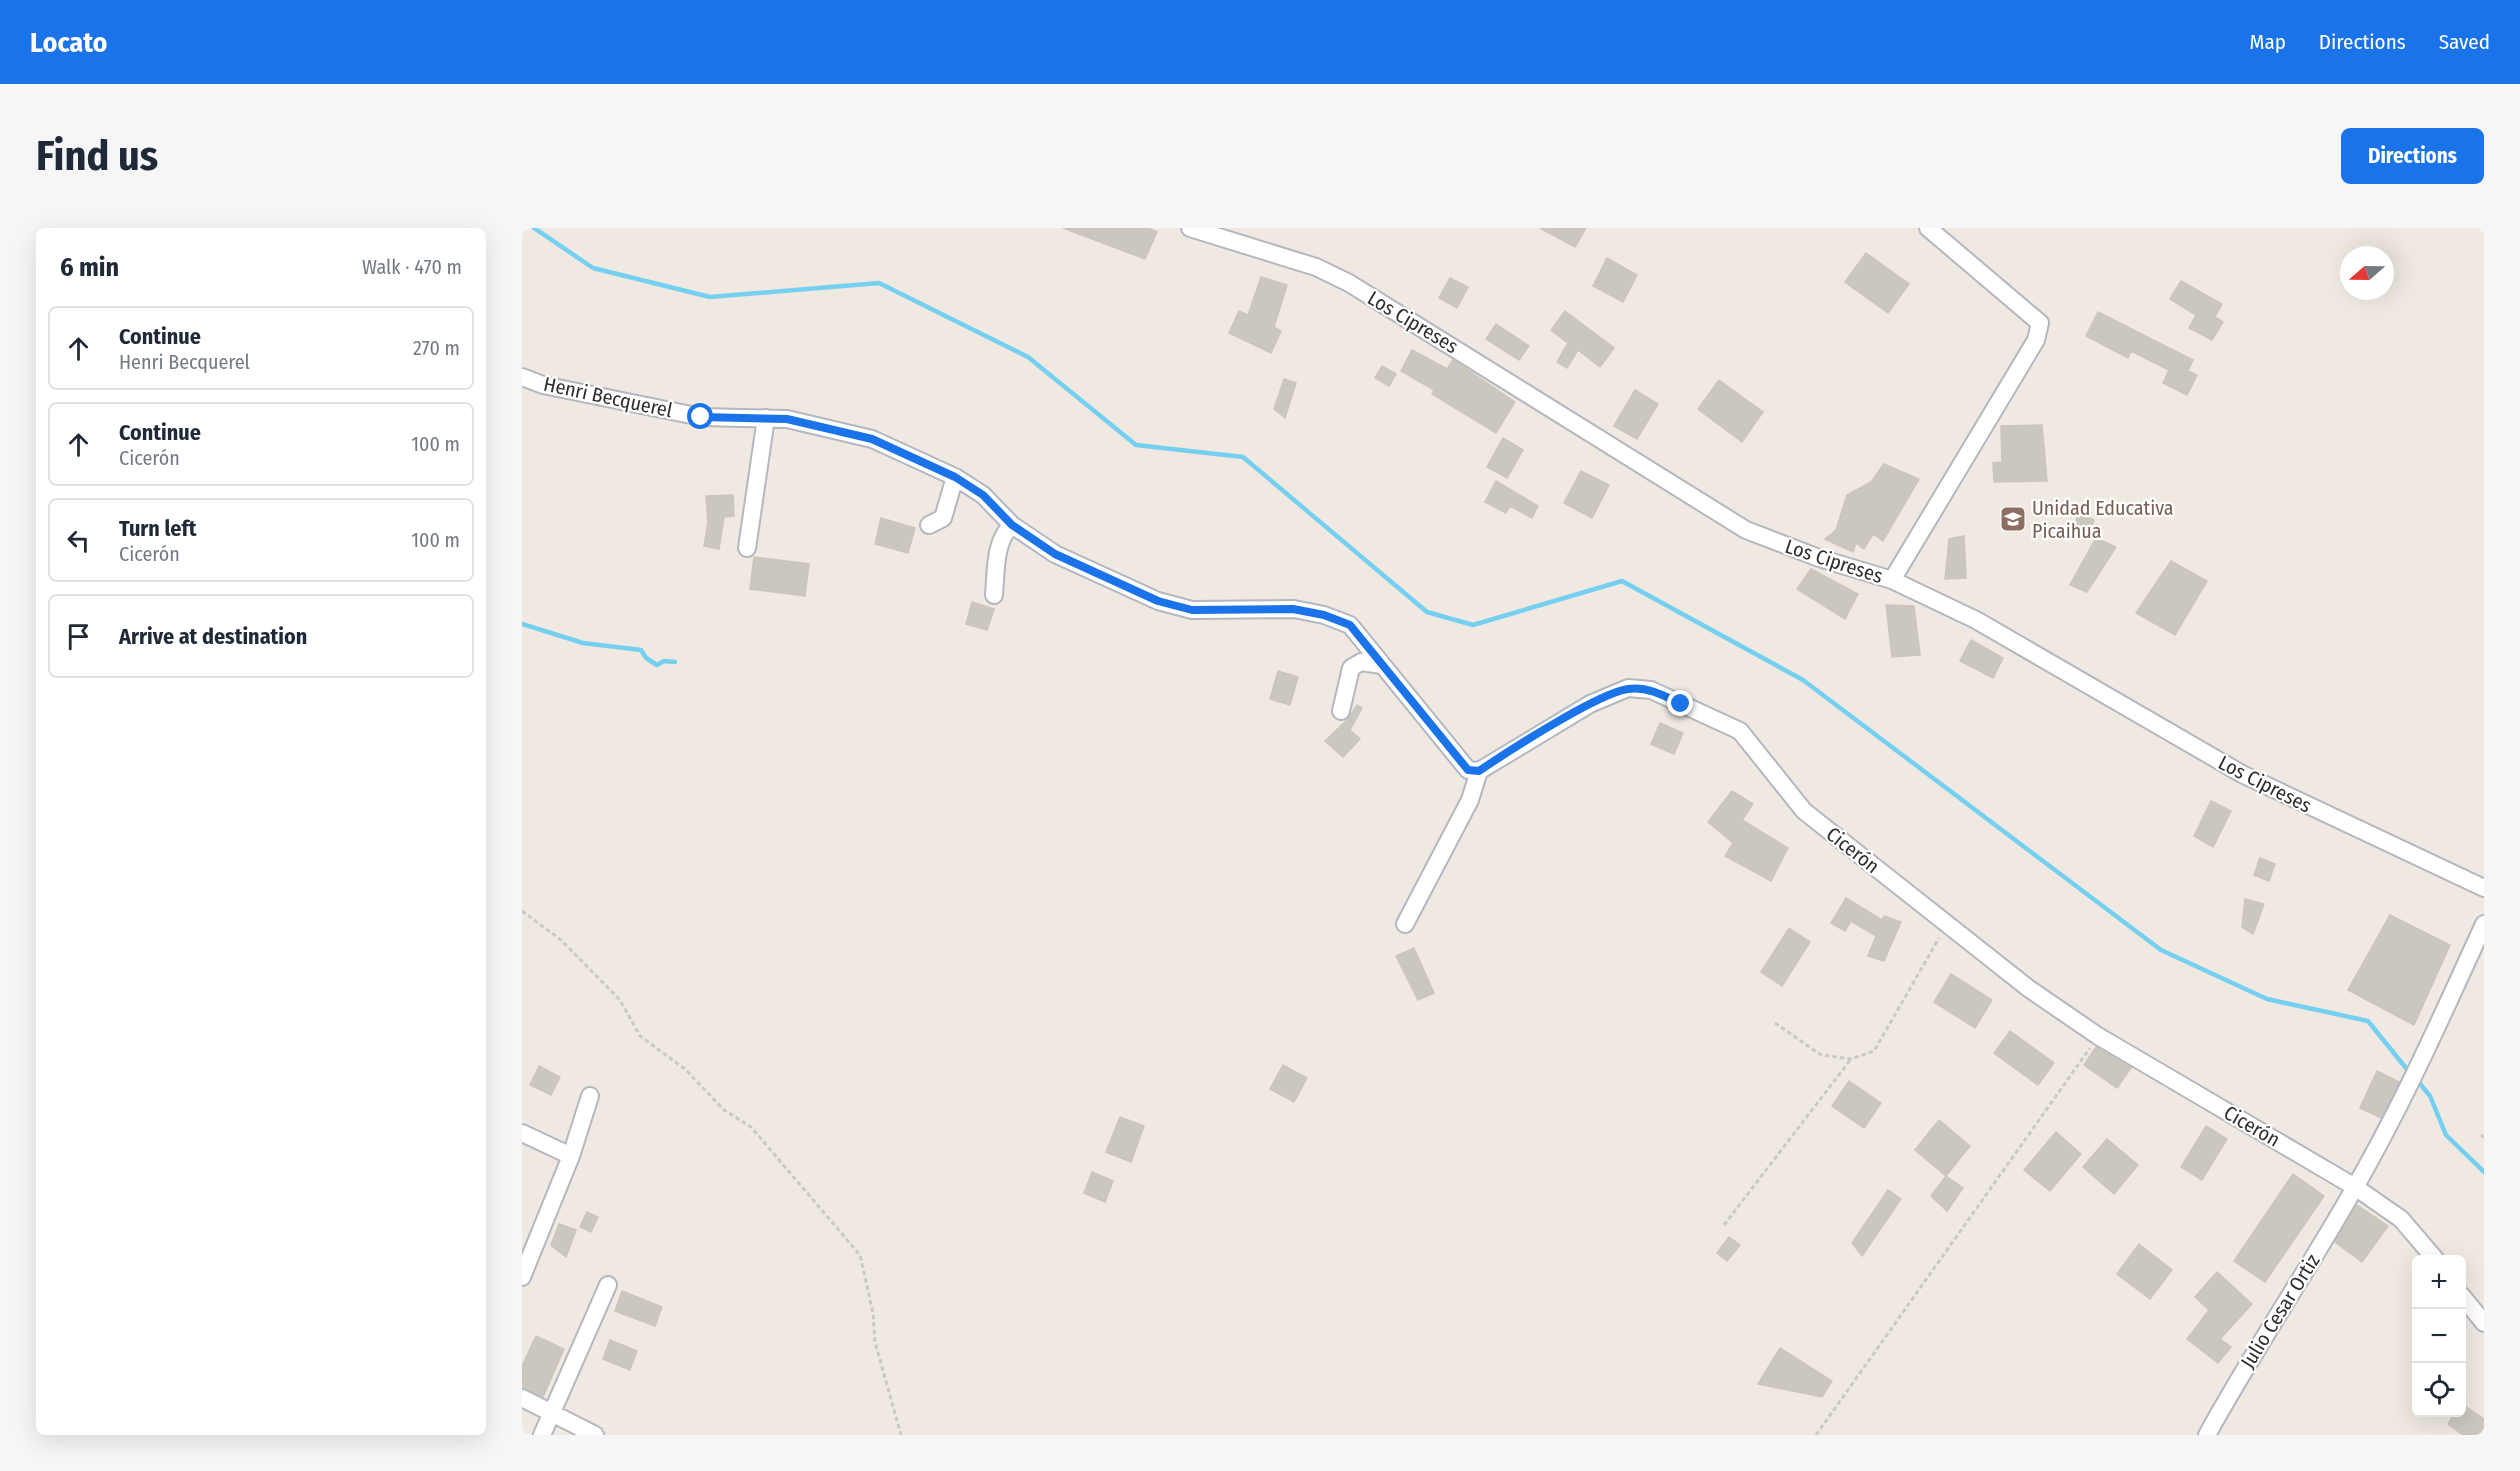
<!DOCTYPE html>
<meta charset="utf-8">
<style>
body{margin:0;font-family:"Fira Sans Condensed",sans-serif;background:#f6f6f7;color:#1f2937}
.controls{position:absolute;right:18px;bottom:18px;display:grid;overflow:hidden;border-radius:9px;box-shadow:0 6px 24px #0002}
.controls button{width:54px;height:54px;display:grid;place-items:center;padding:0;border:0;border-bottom:2px solid #e0e1e3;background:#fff;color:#1f2937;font:30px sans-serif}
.compass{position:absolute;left:1818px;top:18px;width:54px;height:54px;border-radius:50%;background:#fff;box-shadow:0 6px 24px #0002;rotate:250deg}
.stop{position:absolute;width:18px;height:18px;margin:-14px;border:4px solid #1a73e8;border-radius:50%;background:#fff}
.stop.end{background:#1a73e8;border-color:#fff;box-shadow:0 2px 6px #0008}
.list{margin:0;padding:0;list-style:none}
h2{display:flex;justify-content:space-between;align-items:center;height:78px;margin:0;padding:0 24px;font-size:26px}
h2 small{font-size:20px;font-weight:400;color:#747a83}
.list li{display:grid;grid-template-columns:39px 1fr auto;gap:18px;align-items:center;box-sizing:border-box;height:84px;margin:0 12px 12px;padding:0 12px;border:2px solid #e0e1e3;border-radius:9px}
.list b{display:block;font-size:22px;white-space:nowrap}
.list p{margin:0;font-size:20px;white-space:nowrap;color:#747a83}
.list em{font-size:20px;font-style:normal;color:#747a83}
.icon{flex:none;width:33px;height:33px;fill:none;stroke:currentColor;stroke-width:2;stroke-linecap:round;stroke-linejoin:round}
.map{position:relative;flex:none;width:1962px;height:1207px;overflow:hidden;border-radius:9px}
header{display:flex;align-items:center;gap:36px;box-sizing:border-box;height:84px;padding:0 30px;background:#1a73e8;color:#fff}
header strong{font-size:28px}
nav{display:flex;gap:33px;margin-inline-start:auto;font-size:21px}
.intro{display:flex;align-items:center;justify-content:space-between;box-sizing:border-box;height:144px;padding:0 36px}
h1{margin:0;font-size:42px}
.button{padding:15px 27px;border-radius:9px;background:#1a73e8;color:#fff;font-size:21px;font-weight:700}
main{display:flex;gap:36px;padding:0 36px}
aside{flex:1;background:#fff;border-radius:9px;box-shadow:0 6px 24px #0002}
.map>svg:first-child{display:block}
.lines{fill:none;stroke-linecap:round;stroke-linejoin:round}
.stream{stroke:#75cff0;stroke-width:4.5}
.building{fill:#cbc7bf;stroke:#cbc5ba;stroke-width:1.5}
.minor-casing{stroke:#b4b7c1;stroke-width:20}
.path{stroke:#c9c9c9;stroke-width:3;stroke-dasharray:4.5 3;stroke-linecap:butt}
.minor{stroke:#fff;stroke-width:16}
.route{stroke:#1a73e8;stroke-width:8}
.labels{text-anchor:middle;stroke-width:4.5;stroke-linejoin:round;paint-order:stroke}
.street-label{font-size:20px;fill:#2e2e2e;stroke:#fff}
.education-label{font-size:20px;fill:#785e54;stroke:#fff;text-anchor:start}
</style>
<header>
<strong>Locato</strong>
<nav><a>Map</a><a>Directions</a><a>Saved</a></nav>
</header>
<div class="intro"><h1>Find us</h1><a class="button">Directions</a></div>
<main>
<aside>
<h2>6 min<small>Walk · 470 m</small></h2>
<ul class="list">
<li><svg class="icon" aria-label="ahead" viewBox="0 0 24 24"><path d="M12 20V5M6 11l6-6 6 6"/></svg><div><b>Continue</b><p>Henri Becquerel</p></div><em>270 m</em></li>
<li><svg class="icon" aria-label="ahead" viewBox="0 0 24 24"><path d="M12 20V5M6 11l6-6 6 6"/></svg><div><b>Continue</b><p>Cicerón</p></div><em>100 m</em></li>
<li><svg class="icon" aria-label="left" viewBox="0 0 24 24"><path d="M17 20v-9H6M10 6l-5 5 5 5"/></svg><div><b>Turn left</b><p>Cicerón</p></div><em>100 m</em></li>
<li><svg class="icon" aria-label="arrive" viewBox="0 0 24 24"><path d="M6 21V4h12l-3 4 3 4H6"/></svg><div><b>Arrive at destination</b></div></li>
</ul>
</aside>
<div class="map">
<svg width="1962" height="1207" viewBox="0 0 1962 1207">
<rect width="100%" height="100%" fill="#efe9e1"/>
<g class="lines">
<path class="stream" d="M12,0l59,40 117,29 169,-14 149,74 108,88 107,12 184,155 46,13 149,-44 181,99 358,270 106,49 101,22 42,52
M0,396l61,19 58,7 5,8 11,7 7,-4 11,1
M1894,851l14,17 16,39 38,37"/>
</g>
<path class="building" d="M541,0h85l9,4 -12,27z
M1018,0h46l-11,19z
M1344,25l43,31 -21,29 -43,-31z
M1085,30l30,17 -14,27 -30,-16z
M739,49l26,8 -13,42 7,4 -10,22 -42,-20 10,-22 9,4z
M928,50l18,9 -11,21 -18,-10z
M1659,53l41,23 -7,13 8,5 -11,18 -23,-12 7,-13 -26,-16z
M1043,83l49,37 -14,19 -22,-17 -11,18 -10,-6 11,-19 -17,-13z
M1576,84l95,48 -5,11 9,4 -10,20 -24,-12 6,-13 -38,-19 -3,7 -42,-22z
M974,96l33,22 -10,14 -33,-21z
M890,122l35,19 6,-9 62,42 -19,31 -64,-39 2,-4 -33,-19z
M860,138l14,8 -7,12 -14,-8z
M762,151l12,4 -11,35 -11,-9z
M1197,152l44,32 -21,30 -44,-33z
M1113,162l23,14 -21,35 -23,-13z
M1520,197l5,56 -53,1 -1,-19 9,-1 -1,-36z
M981,210l20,12 -16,28 -20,-11z
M1362,236l35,15 -36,62 -10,-7 -9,15 -8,-6 -3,9 -28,-13 11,-9 11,-35 24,-13z
M1059,243l28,14 -17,33 -28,-15z
M974,253l42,25 -6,12 -22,-12 -4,7 -21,-11z
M211,267l1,21 -10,1 -5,32 -15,-3 4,-24 -2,-26z
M1557,285l15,7 -5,11 -15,-6z
M359,290l34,10 -7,25 -33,-9z
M1442,308l2,42 -21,1 4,-40z
M1574,310l20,9 -29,45 -17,-7z
M232,329l55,7 -4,32 -55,-7z
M1649,333l36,20 -32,54 -39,-22z
M1289,341l47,25 -13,25 -48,-30z
M450,374l22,7 -7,21 -21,-6z
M1364,377l28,1 6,49 -28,2z
M1449,412l32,18 -10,20 -33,-17z
M756,443l20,6 -8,28 -20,-6z
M835,477l5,3 -12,22 10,9 -17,18 -18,-16 24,-23z
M1138,495l23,10 -9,21 -23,-10z
M1210,563l21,13 -11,16 46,28 -17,33 -46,-25 8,-13 -25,-21z
M1689,573l20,10 -18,36 -19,-11z
M1738,630l15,6 -6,17 -15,-6z
M1324,670l36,22 2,-4 17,6 -17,39 -16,-5 8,-20 -25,-15 -6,10 -14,-8z
M1723,671l19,5 -11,30 -11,-7z
M1868,687l60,30 -36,80 -66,-35z
M1267,700l21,14 -28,44 -21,-14z
M892,720l20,45 -16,7 -22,-44z
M1429,746l41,26 -17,28 -41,-26z
M1488,803l44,32 -16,22 -44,-32z
M1574,819l35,21 -14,20 -33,-23z
M761,837l24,13 -13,24 -24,-13z
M17,838l21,11 -9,18 -21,-10z
M1855,843l22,11 -18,36 -21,-10z
M1327,853l32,22 -17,25 -32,-22z
M598,889l24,9 -13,36 -25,-10z
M1417,892l31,26 -24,30 -31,-26z
M1684,898l21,13 -25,41 -21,-13z
M1534,904l25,22 -31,37 -26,-21z
M1585,911l31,26 -24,29 -31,-27z
M570,944l21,9 -8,21 -21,-9z
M1771,946l31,22 -59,86 -31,-21z
M1424,948l17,12 -16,23 -16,-15z
M1366,962l13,9 -39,57 -10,-13z
M1835,977l31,21 -26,36 -27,-20z
M65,984l11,5 -7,15 -11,-5z
M37,996l17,6 -10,27 -15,-12z
M1207,1009l11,8 -13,16 -10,-8z
M1617,1016l33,26 -22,29 -33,-25z
M1695,1044l35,32 -32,35 11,8 -13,16 -31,-24 22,-29 -14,-13z
M100,1063l40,16 -7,19 -40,-15z
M14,1108l28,13 -21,48 -21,-9v-22z
M88,1112l27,11 -7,19 -27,-11z
M1258,1120l52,33 -10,16 -64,-13z
M1940,1176l22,15v16h-21l-15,-11 7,-11h7z"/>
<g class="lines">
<g class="minor-casing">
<path id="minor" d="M668,0l126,39 33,16 397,247 73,28 73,22 84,40 266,154 242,114
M0,149l21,8 158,32 86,2 85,20 83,38 28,18 29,30 43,29 103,47 34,9 102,-1 30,6 26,10 118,145 11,1 111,-67 38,-16 23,2 89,41 64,80 224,177 70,48 257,151 46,32 35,41
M407,297l14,-7 12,-41
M225,320l19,-130
M1370,352l144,-240 4,-17 -112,-95
M472,367c2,-22 0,-54 18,-70
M819,483l10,-43 10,-6 21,3
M883,696l65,-124 9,-29
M0,905l49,23
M0,1049l49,-121 19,-60
M1940,1068l22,27
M0,1170l73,37
M20,1207l66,-150
M1685,1207c46,-84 100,-163 147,-246 49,-85 89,-175 130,-265"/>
</g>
<path class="path" d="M0,683l39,29 59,60 20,36 45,33 39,41 27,17 109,128 13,58 2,29 26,93
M1253,795l46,32 30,4 23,-8 65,-113
M1959,907l3,2
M1202,997l127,-166
M1294,1207l274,-387"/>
<use href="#minor" class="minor"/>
</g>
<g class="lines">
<path class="route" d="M179,189l86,2 85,20 83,38 28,18 29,30 43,29 103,47 34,9 101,-1 31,6 26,10 118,145 11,1c28,-19 119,-78 149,-82 19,-3 37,7 53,15"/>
</g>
<defs>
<g id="school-square" transform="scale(1.35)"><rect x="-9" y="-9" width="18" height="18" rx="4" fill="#8d6e63" stroke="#fff"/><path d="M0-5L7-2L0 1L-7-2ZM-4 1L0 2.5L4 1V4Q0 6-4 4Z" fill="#fff"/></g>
</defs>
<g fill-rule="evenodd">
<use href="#school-square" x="1491" y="291"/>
</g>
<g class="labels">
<g class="street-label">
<text transform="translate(891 94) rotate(31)" y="7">Los Cipreses</text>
<text transform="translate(86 169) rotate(12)" y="7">Henri Becquerel</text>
<text transform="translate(1312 333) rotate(18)" y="7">Los Cipreses</text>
<text transform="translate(1743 556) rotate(27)" y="7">Los Cipreses</text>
<text transform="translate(1331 622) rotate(38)" y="7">Cicerón</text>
<text transform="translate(1730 898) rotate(30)" y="7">Cicerón</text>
<text transform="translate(1758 1083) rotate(-58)" y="7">Julio Cesar Ortiz</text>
</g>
<g class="education-label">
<text x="1510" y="287">Unidad Educativa<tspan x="1510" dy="23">Picaihua</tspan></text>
</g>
</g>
</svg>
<div class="controls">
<button>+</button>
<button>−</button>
<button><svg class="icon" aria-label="locate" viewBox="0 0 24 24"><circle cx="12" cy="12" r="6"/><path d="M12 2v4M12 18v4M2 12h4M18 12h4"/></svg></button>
</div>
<svg class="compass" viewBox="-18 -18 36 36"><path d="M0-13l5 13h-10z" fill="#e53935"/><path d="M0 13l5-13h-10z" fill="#747a83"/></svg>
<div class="stop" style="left:179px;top:189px"></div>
<div class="stop end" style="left:1159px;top:476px"></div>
</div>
</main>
